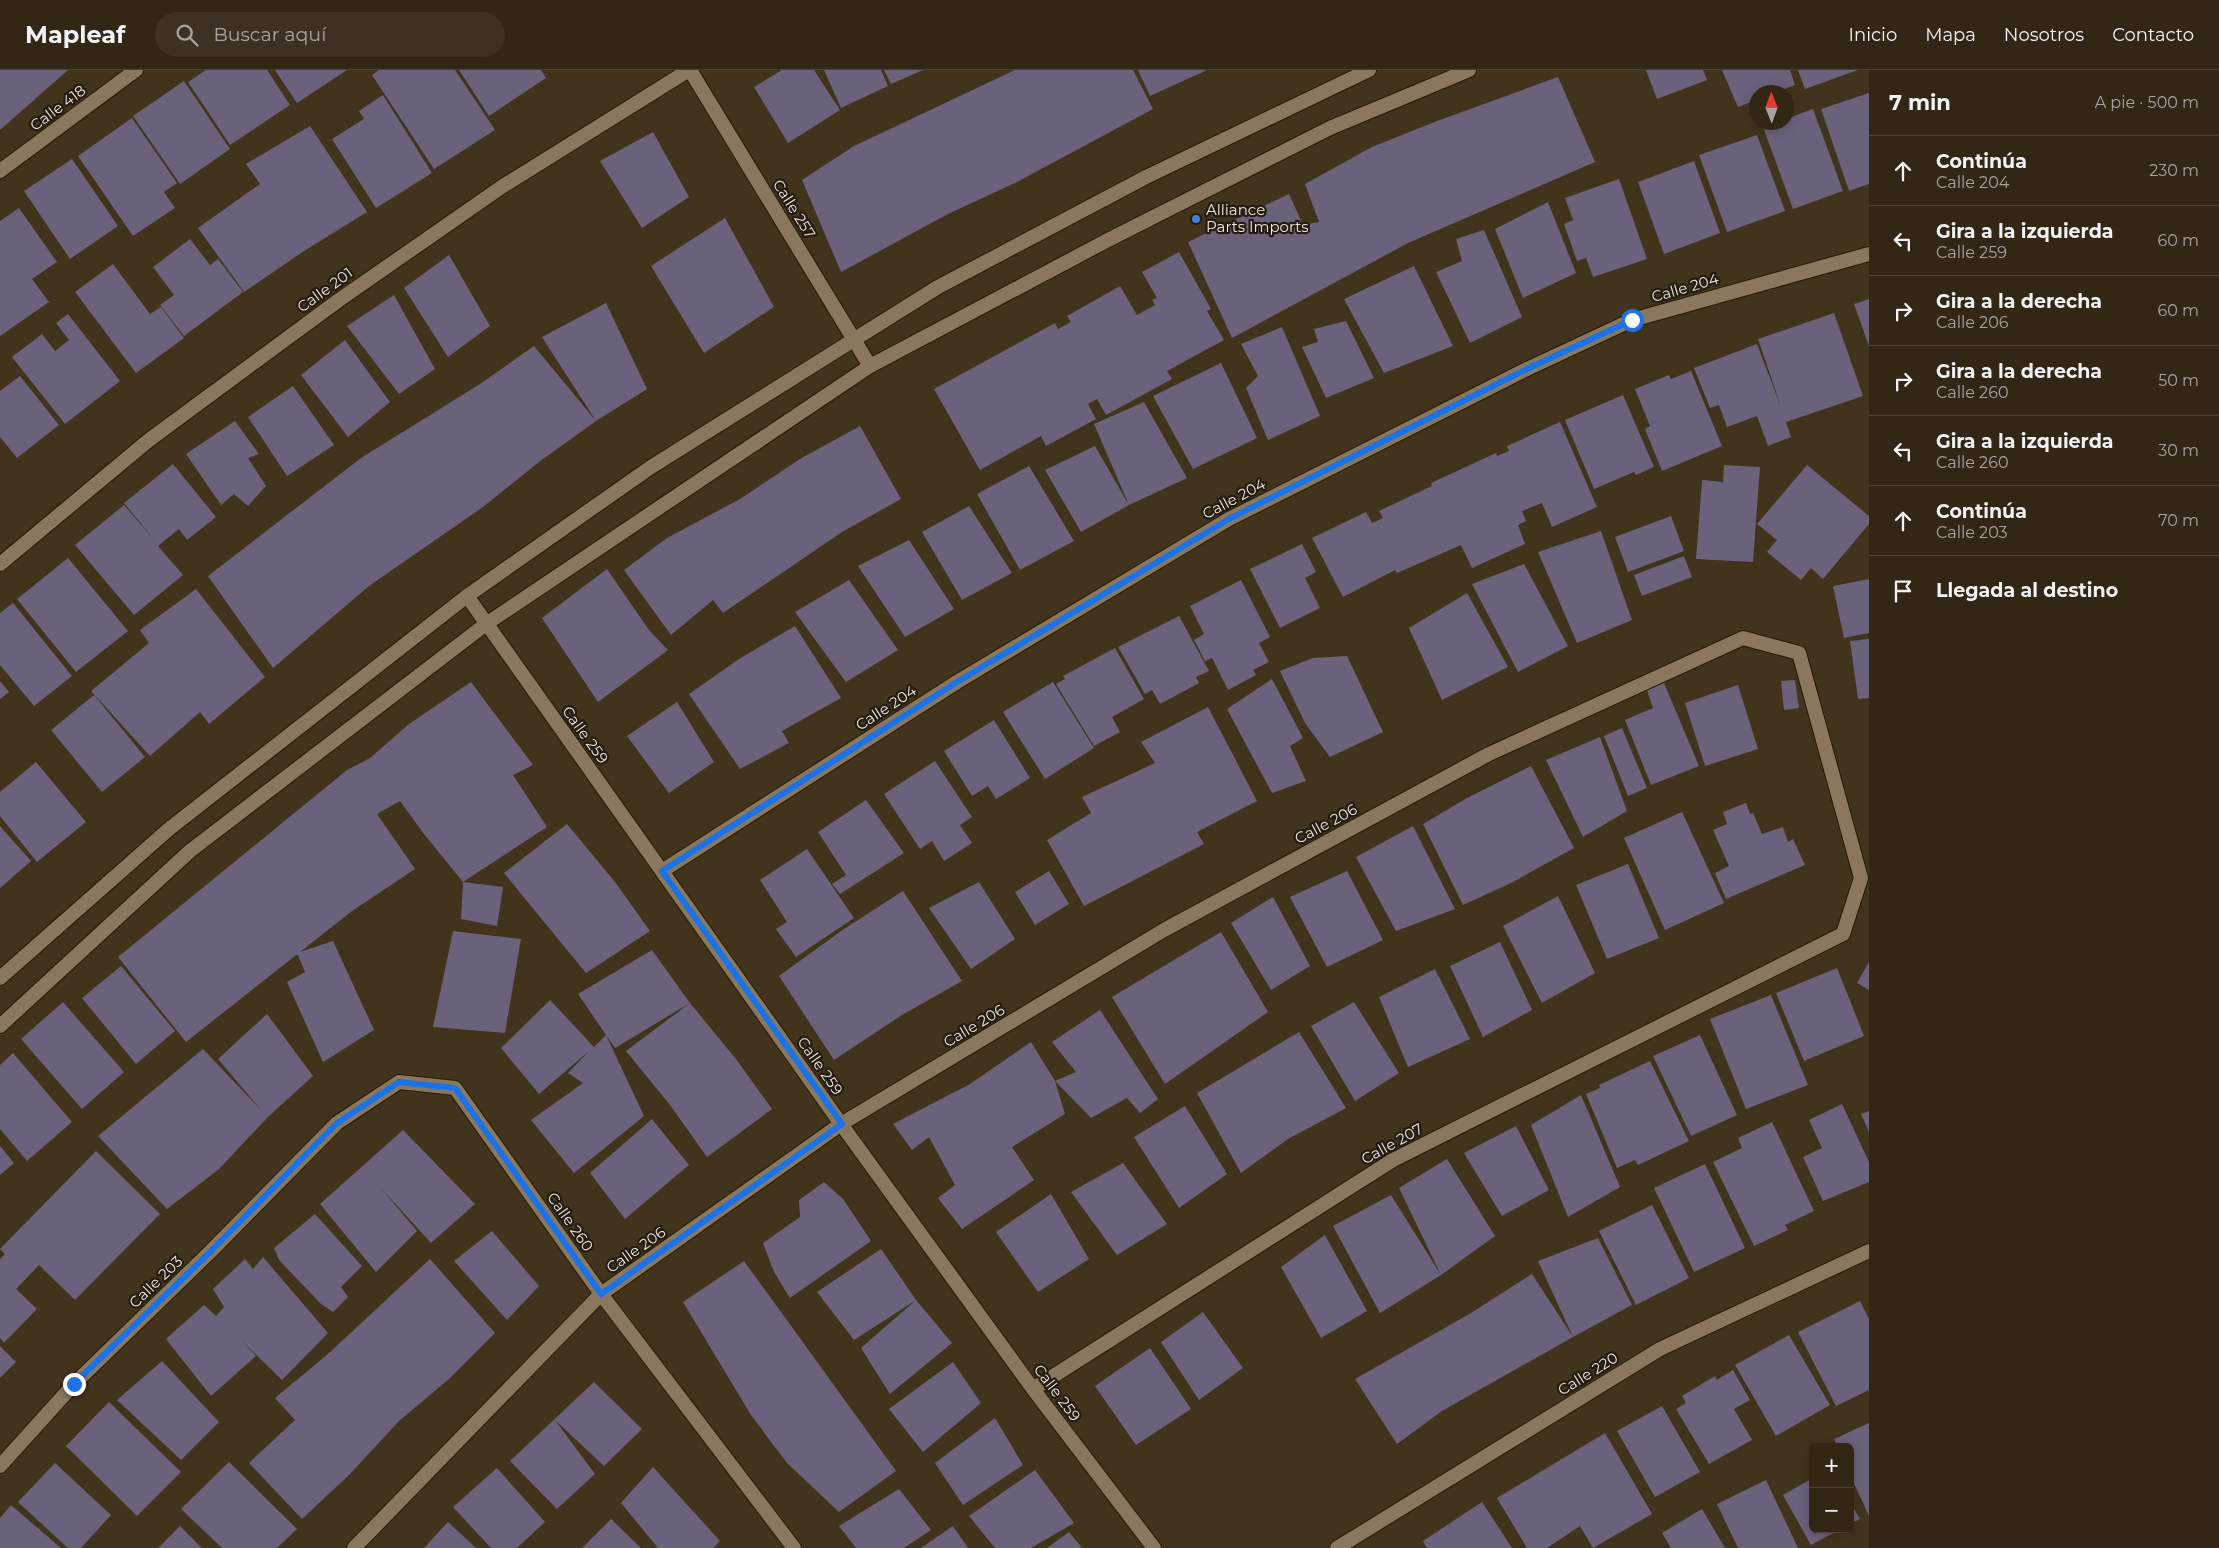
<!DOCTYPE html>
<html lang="es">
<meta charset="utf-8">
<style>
body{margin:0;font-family:Montserrat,sans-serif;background:#3d3222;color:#f1f3f6}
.controls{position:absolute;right:15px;bottom:15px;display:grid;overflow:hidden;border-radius:8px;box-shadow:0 2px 12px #0003}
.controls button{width:45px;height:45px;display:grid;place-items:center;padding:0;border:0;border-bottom:1px solid #4d4334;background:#322615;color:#f1f3f6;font:25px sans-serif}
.compass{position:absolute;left:1749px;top:15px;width:45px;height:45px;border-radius:50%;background:#322615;box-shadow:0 2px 12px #0003;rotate:359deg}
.stop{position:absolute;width:15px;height:15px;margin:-11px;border:4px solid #1a73e8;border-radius:50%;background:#fff}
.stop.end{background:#1a73e8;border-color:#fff;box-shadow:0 1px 5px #0008}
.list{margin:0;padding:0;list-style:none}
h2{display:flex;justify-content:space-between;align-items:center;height:65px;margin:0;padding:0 20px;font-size:21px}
h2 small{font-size:16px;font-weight:400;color:#a8a5a0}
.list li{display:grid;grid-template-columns:32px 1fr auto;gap:15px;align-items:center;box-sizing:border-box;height:70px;padding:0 20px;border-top:1px solid #4d4334}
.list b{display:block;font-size:19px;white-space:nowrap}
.list p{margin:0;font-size:16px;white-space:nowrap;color:#a8a5a0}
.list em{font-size:16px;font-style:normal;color:#a8a5a0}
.icon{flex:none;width:28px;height:28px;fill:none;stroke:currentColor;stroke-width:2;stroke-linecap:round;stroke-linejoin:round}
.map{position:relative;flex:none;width:1869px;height:1478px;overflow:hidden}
header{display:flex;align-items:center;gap:30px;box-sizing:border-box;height:70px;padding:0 25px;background:#322615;border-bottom:1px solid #4d4334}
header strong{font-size:24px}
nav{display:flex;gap:28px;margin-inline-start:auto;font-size:18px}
.search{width:350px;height:45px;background:#3d3222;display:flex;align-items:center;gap:12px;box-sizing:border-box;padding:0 18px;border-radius:28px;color:#a8a5a0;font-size:19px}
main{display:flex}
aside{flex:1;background:#322615}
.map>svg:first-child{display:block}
.building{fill:#6c617a}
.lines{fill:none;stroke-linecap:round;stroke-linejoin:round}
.minor-casing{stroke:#291a04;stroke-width:16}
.tertiary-casing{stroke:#291a04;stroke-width:16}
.minor{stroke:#89775e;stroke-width:14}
.tertiary{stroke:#89775e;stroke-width:14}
.route{stroke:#1a73e8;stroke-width:6}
.shop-dot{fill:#3f7fe0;stroke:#231c12;stroke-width:2}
.labels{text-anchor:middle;stroke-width:4.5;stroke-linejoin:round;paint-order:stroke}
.street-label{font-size:15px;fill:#efe5d8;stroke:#231c12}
.poi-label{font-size:15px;fill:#efe5d8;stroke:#231c12;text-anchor:start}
</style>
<header>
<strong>Mapleaf</strong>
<div class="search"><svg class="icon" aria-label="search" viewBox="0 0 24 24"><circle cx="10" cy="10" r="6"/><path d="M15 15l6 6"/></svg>Buscar aquí</div>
<nav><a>Inicio</a><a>Mapa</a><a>Nosotros</a><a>Contacto</a></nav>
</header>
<main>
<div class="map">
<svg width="1869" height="1478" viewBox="0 0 1869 1478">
<rect width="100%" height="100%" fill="#42331c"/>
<path class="building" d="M0,0h68l-68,60z
M206,0h61l23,35 -60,40 -42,-63z
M275,0h72l-50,33z
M379,0h76l40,60 -61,39 -62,-94z
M459,0h82l5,8 -57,38z
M782,0h32l26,40 -52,33 -34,-56z
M824,0h57l7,16 -47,22z
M884,0h39l-32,14z
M1015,0h118l20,39 -136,73 -69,32 -107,58 -39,-92 52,-34z
M1138,0h69l-57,26z
M1646,0h57l4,10 -50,19z
M1722,0h68l5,15 -20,7h-19v8l-18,7z
M1798,0h60l-53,19z
M1558,7l37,85 -187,81 -176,95 -44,-96 101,-48 14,31 16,-3 -14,-38 67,-37 65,-26z
M184,11l46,68 -50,35 -47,-68z
M1869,23v91l-20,7 -28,-82z
M383,25l49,78 -56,35 -44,-69 32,-20 -5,-8z
M1813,39l30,82 -50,18 -30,-82 13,-5h10v-3z
M132,48l45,65 -13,9 11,16 -42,28 -55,-80z
M310,56l57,86 -63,39 -60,41 -46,-64 62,-44 -14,-20z
M653,62l36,65 -47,31 -42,-67z
M1757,65l28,76 -58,21 -28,-77z
M72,89l46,67 -48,33 -46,-68z
M1694,91l26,72 -56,21 -26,-72z
M1619,109l28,80 -54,18 -7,-19 -9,3 -13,-37 9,-4 -8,-22z
M1548,132l28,71 -53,25 -28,-69z
M19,138l38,54 -25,17 17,23 -49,34v-115z
M725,148l49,89 -70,46 -53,-87z
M1484,160l38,87 -52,26 -34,-71 26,-11 -6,-22z
M190,169l20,26 8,-6 25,33 -59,44 -24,-31 14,-10 -21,-28z
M1179,182l32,57 -4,2 17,29 -57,31 5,8 -66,36 -9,-16 -9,5 8,15 -50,27 -5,-10 -61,34 -46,-81 121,-66 3,6 13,-7 -4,-6 53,-30 17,29 18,-10 -3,-5 5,-2 -15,-26z
M449,185l41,71 -42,31 -44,-69z
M113,194l37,50 11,-7 23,31 -48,35 -61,-81z
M1414,196l39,80 -69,27 -40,-74z
M394,225l41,74 -36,25 -52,-68z
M1869,229v47l-15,-42z
M606,233l41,86 -51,32 -54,-84z
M1834,243l29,83 -77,26 5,15 -23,9 -11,-30 -30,11 -8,-22 -9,3 -16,-40 63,-24 24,63 -23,-68z
M68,244l52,67 -55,43 -53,-67 30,-23 13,17 14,-11 -13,-17z
M1346,251l28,57 -48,20 -24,-51 16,-5 -4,-13z
M1282,257l38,89 -52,24 -22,-52 12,-12 -17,-32z
M345,270l45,62 -42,35 -47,-62z
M534,276l62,75 -57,41 -56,45 -114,79 -96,82 -65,-92 153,-118 119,-74z
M1221,293l36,75 -64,31 -40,-73z
M1691,301l31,75 -60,25 -17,-42 5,-3 -15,-37 34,-14 2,4z
M20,306l39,49 -42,33 -17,-21v-46z
M293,316l41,59 -47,31 -39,-59z
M1623,325l31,72 -18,8 -2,-3 -40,17 -29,-69z
M1144,332l43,76 -58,27 -48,27 -36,-62 50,-24 34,59 -35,-81z
M235,351l24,33 -11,4 18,28 -18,20 -14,-12 -13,11 -35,-51z
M1560,352l37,85 -45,20 -10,-24 -20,8 4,10 -8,4 7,19 -53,24 -11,-23 -64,28 -2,-3 -52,27 -31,-59 54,-26 6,11 11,-5 -4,-7 53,-25 -1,-3 65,-30 1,3 12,-5 -2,-5z
M860,356l41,73 -59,33 -119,81 -10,-13 -42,35 -47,-65 43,-32 73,-39 60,-40z
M173,394l43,53 -29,23 -8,-11 -21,17 25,29 -49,40 -59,-70 49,-40 33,38 -33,-40z
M1724,395l36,2 -7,95 -57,-3 6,-79 21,2z
M1807,395l62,51v8l-46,55 -12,-11 -10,12 -34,-28 10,-12 -20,-16z
M1029,396l45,75 -54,29 -43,-76z
M969,436l43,67 -50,27 -40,-68z
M1671,446l13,35 -56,21 -13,-35z
M1601,461l31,89 -55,23 -39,-91z
M909,470l45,69 -49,28 -47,-71z
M1302,474l14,28 -11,6 15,30 -40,20 -30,-59z
M1684,486l8,21 -50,19 -8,-21z
M68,488l60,73 -52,41 -59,-73z
M1524,494l44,82 -50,26 -46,-88z
M607,499l42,61 19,20 -70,52 -56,-84z
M1869,509v54l-25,5 -11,-52z
M849,510l49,70 -52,32 -51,-70z
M1241,510l29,57 -11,6 10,19 -16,8 3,5 -28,15 -16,-32 -7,3 -11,-21 10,-6 -14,-28z
M196,519l69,88 -56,47 -9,-12 -50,44 -59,-65 58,-48 -9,-13z
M1467,523l41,74 -66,33 -33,-72z
M13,533l59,73 -38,30 -34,-41v-52z
M1179,546l30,55 -13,6 3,6 -39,21 -8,-14 -7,4 -27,-47z
M795,556l46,72 -59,33 7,12 -49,26 -51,-75 50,-35z
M1869,569v59l-11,1 -8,-58z
M1115,578l29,51 -32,18 8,15 -26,14 -38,-62 9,-5 -2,-3z
M1347,586l36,76 -53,25 -25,-34 -25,-52 33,-13z
M1272,609l31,59 -13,8 16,35 -34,12 -45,-84z
M1795,610l4,28 -15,2 -3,-29z
M0,611l9,11 -9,7z
M471,612l62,83 -20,10 34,52 -84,55 40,5 -6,39 -36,-7 2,-37 -39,-48 -24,-33 -23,13 38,55 -63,42 -166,131 -68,-85 229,-187 23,-12 39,-34z
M1053,612l41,66 -49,31 -42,-67z
M1664,613l35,83 -48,19 -26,-65 28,-12 -6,-18z
M1738,615l20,64 -53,17 -20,-63z
M94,625l51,62 -43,35 -51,-62z
M677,632l37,60 -45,31 -42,-57z
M1208,637l49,94 -60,31 7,12 -120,62 -37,-66 44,-27 -9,-16 73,-34 -14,-21z
M994,650l36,58 -34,21 -8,-13 -16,10 -28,-45z
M1622,658l25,60 -19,8 -24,-60z
M1600,667l27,74 -44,26 -37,-77z
M935,691l37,56 -12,8 12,18 -28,18 -12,-20 -12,8 -36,-55z
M36,692l50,60 -49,40 -37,-46v-24z
M1531,696l43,82 -63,35 -48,22 -40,-81 44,-26z
M866,730l38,53 -64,41 -8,-10 14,-9 -28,-43z
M1746,733l4,11 3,-1 9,21 21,-7 5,15 5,-3 12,26 -79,34 -11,-26 14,-7 -16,-36 14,-6 -4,-12z
M1682,742l42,91 -59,27 -41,-92z
M567,754l48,58 35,49 -64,42 -82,-100z
M0,756l31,35 -31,27z
M1413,756l42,83 -59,22 -40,-74z
M807,779l47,69 -58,39 -20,-28 11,-7 -27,-42z
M1628,794l31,74 -52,21 -31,-74z
M1049,801l20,33 -34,21 -20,-33z
M1347,801l36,69 -56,27 -37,-70z
M979,812l36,57 -44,30 -42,-61z
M903,821l59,90 -60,34 -68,45 -55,-84 65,-47z
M1558,826l37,77 -53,30 -39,-77z
M1273,827l37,69 -39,24 -40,-67z
M453,861l68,8 -16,94 -72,-6z
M1221,862l47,80 -103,72 -53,-87z
M333,871l41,89 -51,32 -36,-80 18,-10 -8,-19z
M1500,872l32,68 -49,27 -33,-71z
M652,880l38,53 -75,45 -9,-13 38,81 -70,57 -43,-53 52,-37 -15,-10 21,-22 -50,43 -38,-46 49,-48 44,47 12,-12 -28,-41z
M1869,892v28l-12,-7z
M121,896l54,65 -39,33 -54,-66z
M1837,898l27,68 -60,25 -28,-68z
M1435,899l35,70 -62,28 -29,-70z
M1771,925l37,90 -62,24 -36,-90z
M63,932l61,70 -42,37 -61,-70z
M1354,932l45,71 -44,28 -44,-75z
M690,933l46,56 36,50 -65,48 -37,-52 -44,-54z
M1100,940l58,89 -18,14 -13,-15 -36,20 -36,-37 21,-9 -24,-30z
M267,944l46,62 -45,41 -49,52 -52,40 -69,-73 105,-87 58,61 -43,-51z
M1299,962l47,76 -58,31 -47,34 -44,-80z
M1700,965l37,80 -46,21 -38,-80z
M1031,972l24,39 10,33 -53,33 22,33 -72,49 -24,-31 17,-13 -26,-48 -17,13 -19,-26 77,-40z
M13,983l59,69 -45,39 -27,-32v-64z
M1650,991l39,80 -51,24 -3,-5 -18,8 -31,-74 14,-6 -1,-3z
M1581,1025l39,92 -52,30 -37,-92z
M1842,1034l27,58v20l-46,19 -20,-44 19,-9 -13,-28z
M1185,1036l42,68 -48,34 -45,-71z
M1869,1041v21l-8,-18z
M652,1049l37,46 -64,54 -35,-46z
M1772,1052l42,89 -29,14 3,5 -34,16 -41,-84 29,-14 -4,-10z
M1516,1056l33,64 -47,26 -38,-63z
M403,1060l72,74 -44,39 -51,-56 37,44 -41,41 -56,-68z
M0,1076l14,17 -14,12z
M96,1081l64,63 -85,86 -36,-35 -23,24 21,20 -33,34 -4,-5v-79l5,-5 -5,-5z
M1447,1089l48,77 -54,39 -61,38 -47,-87 58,-31 50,80 -42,-87z
M1123,1093l44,61 -50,31 -46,-63z
M1705,1094l40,84 -51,24 -40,-84z
M824,1112l19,17 28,42 -81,57 -16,-26 -11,-29 37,-26 -1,-17z
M1051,1124l38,65 -51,33 -42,-60z
M1652,1135l37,73 -53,27 -37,-74z
M315,1144l47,52 -21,21 7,10 -15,15 -12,-8 -42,-44 -5,-12z
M492,1161l47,55 -32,34 -53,-59z
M1325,1165l42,76 -46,27 -40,-71z
M1598,1168l34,67 -59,32 -35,-76z
M881,1179l35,51 -62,40 -37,-48z
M263,1187l65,76 -46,47 -40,-39 14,15 -45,40 -45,-57 38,-34 12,11 8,-9 -11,-18 32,-30 8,10z
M430,1189l65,74 -46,46 -50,42 -49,53 -48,45 -53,-56 46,-43 -20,-22 53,-44z
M744,1191l152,210 -57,41 -52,-49 -36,-48 -68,-113z
M1532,1204l41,63 -131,74 -45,33 -42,-65 116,-66z
M916,1230l36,43 -62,51 -29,-46z
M1860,1231l9,18v71l-33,16 -38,-74z
M1203,1242l40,56 -44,32 -38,-58z
M1789,1265l41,70 -54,31 -41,-71z
M0,1276l16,16 -16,16z
M1150,1278l41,61 -55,36 -41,-59z
M162,1291l57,61 -38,38 -64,-60z
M953,1292l28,41 -58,49 -34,-43z
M1733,1300l17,30 -16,9 18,31 -43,24 -33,-55 10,-6 -4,-7 33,-20 2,4z
M594,1312l48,47 -38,37 -49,-46 40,54 -38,35 -47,-48z
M109,1332l72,70 -44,44 -71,-70z
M1662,1336l38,66 -45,25 -38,-66z
M995,1348l28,47 -60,40 -28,-42z
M1869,1353v93l-19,-41v-28h-12l-4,-8z
M1605,1363l47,81 -59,34 -13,-22 -33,22h-20l-30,-50z
M229,1392l68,67 -20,19h-55l-41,-39z
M55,1393l56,52 -30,33h-13l-50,-46z
M653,1397l67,74 -7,7h-55l-37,-45z
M497,1398l48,54 -28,26h-26l-38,-41z
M1035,1400l39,53 -43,25h-36l-26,-32z
M1813,1408v51h28l-30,16 -28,-50z
M1766,1410l32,68h-60l-21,-44z
M899,1419l32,41 -27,18h-48l-17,-22z
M1482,1432l30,46h-85l-4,-7z
M1850,1432l10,17 -10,5z
M11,1435l50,43h-61v-30z
M1702,1439l23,39h-54l-9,-15z
M611,1449l30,29h-59z
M448,1452l28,26h-52z
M180,1456l22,22h-44z
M953,1456l15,22h-47z
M1069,1462l13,16h-35z"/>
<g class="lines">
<g class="minor-casing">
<path id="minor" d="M690,0l180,296
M0,101l136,-101
M0,494l149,-124 190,-140 164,-114 186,-116
M467,526l374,528 192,265 121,159
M662,801l295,-189 272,-163 298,-150 105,-49 237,-66
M0,1396l74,-82 137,-133 126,-128 62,-41 56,6 146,206 193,254
M354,1478l247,-254 240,-170 323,-194 325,-176 254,-116 56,15 62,225 -18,56 -450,226 -360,229
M1337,1478l323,-199 209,-98"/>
</g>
<g class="tertiary-casing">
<path id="tertiary" d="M0,908l169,-149 298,-233 184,-129 287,-180 208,-110 223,-107
M0,956l190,-175 296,-227 384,-258 238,-126 222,-112 139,-58"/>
</g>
<use href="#minor" class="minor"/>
<use href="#tertiary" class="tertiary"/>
</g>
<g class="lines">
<path class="route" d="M74,1314l137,-133 126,-128 62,-41 56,6 146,206 241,-170 -180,-253 295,-189 272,-163 298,-150 105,-49"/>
</g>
<circle class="shop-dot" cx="1196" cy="149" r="5"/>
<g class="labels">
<g class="street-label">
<text transform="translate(58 38) rotate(-37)" y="5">Calle 418</text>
<text transform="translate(794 139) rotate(58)" y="5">Calle 257</text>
<text transform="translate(1685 218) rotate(-16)" y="5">Calle 204</text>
<text transform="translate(325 220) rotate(-36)" y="5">Calle 201</text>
<text transform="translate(1234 429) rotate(-28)" y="5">Calle 204</text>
<text transform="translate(886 638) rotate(-33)" y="5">Calle 204</text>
<text transform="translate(585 665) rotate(54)" y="5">Calle 259</text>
<text transform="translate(1326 754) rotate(-28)" y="5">Calle 206</text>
<text transform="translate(974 956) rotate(-31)" y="5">Calle 206</text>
<text transform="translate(820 996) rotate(55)" y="5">Calle 259</text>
<text transform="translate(1392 1074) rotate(-29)" y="5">Calle 207</text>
<text transform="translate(570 1152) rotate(55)" y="5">Calle 260</text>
<text transform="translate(636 1180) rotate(-35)" y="5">Calle 206</text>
<text transform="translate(156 1212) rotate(-44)" y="5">Calle 203</text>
<text transform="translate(1588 1304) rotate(-32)" y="5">Calle 220</text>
<text transform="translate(1057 1323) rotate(53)" y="5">Calle 259</text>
</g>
<g class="poi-label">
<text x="1206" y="145">Alliance<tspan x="1206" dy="17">Parts Imports</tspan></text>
</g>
</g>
</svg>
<div class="controls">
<button>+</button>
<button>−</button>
</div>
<svg class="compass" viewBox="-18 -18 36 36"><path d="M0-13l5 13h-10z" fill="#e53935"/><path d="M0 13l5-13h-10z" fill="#a8a5a0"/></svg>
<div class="stop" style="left:1632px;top:250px"></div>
<div class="stop end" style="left:74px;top:1314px"></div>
</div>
<aside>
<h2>7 min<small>A pie · 500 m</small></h2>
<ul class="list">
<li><svg class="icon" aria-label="ahead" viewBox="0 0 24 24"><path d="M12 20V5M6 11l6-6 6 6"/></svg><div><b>Continúa</b><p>Calle 204</p></div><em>230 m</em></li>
<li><svg class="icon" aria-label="left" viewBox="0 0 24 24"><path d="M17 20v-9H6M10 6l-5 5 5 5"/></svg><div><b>Gira a la izquierda</b><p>Calle 259</p></div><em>60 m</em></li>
<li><svg class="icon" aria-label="right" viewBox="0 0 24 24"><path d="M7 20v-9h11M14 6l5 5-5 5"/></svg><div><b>Gira a la derecha</b><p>Calle 206</p></div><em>60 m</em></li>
<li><svg class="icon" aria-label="right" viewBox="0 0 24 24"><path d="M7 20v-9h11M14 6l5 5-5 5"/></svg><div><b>Gira a la derecha</b><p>Calle 260</p></div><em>50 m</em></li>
<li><svg class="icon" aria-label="left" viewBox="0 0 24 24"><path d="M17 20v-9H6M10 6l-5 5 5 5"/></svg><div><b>Gira a la izquierda</b><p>Calle 260</p></div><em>30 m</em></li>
<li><svg class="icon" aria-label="ahead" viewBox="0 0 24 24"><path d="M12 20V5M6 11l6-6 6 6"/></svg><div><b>Continúa</b><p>Calle 203</p></div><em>70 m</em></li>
<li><svg class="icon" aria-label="arrive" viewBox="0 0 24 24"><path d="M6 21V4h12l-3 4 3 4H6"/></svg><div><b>Llegada al destino</b></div></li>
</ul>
</aside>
</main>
